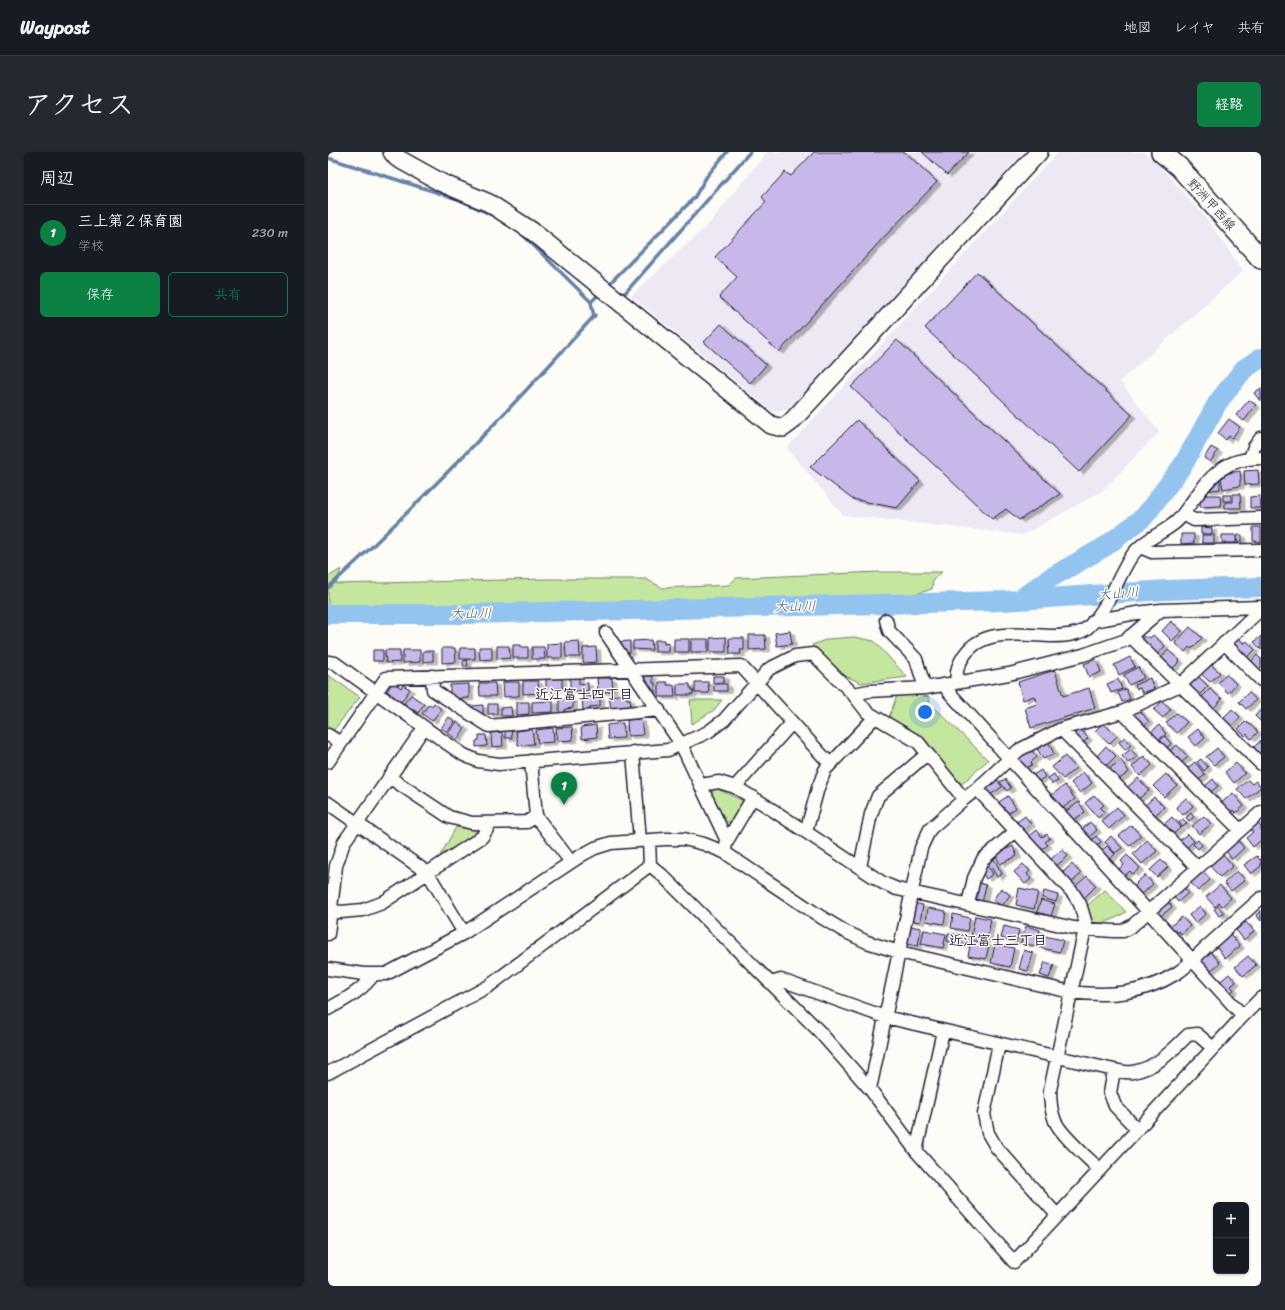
<!DOCTYPE html>
<html lang="ja">
<meta charset="utf-8">
<style>
body{margin:0;font-family:Sriracha,"Klee One",sans-serif;background:#242831;color:#f1f3f6}
.controls{position:absolute;right:12px;bottom:12px;display:grid;overflow:hidden;border-radius:6px;box-shadow:0 1px 3px #0004}
.controls button{width:36px;height:36px;display:grid;place-items:center;padding:0;border:0;border-bottom:1px solid #363941;background:#171b24;color:#f1f3f6;font:20px sans-serif}
.you{position:absolute;left:597px;top:560px;width:14px;height:14px;margin:-10px;border:3px solid #fff;border-radius:50%;background:#1a73e8;box-shadow:0 0 0 6px #1a73e833}
.badge{display:grid;place-items:center;width:26px;height:26px;border-radius:50%;background:#0b8043;color:#fff;font-size:13px;font-weight:700}
.pin{position:absolute;translate:-50% -33px;filter:drop-shadow(0 1px 2px #0008)}
.pin::after{content:'';position:absolute;top:21px;width:14px;height:12px;background:inherit;clip-path:polygon(0 0,100% 0,50% 100%)}
.list{margin:0;padding:0;list-style:none}
h2{display:flex;justify-content:space-between;align-items:center;height:52px;margin:0;padding:0 16px;font-size:17px}
h2 small{font-size:13px;font-weight:400;color:#9ea1a6}
.list li{display:grid;grid-template-columns:26px 1fr auto;gap:12px;align-items:center;box-sizing:border-box;height:56px;padding:0 16px;border-top:1px solid #363941}
.list b{display:block;font-size:15px;white-space:nowrap}
.list p{margin:0;font-size:13px;white-space:nowrap;color:#9ea1a6}
.list em{font-size:13px;font-style:normal;color:#9ea1a6}
.actions{display:flex;gap:8px;padding:12px 16px}
.actions a{flex:1;padding:9px 0;border:1px solid #0b8043;border-radius:6px;text-align:center;font-size:14px;color:#0b8043}
.actions .main{background:#0b8043;color:#fff}
.map{position:relative;flex:none;width:933px;height:1134px;overflow:hidden;border-radius:6px}
header{display:flex;align-items:center;gap:24px;box-sizing:border-box;height:56px;padding:0 20px;background:#171b24;border-bottom:1px solid #363941}
header strong{font-size:19px}
nav{display:flex;gap:22px;margin-inline-start:auto;font-size:14px}
.intro{display:flex;align-items:center;justify-content:space-between;box-sizing:border-box;height:96px;padding:0 24px}
h1{margin:0;font-size:28px}
.button{padding:10px 18px;border-radius:6px;background:#0b8043;color:#fff;font-size:14px;font-weight:700}
main{display:flex;gap:24px;padding:0 24px}
aside{flex:1;background:#171b24;border-radius:6px;box-shadow:0 1px 3px #0004}
.map>svg:first-child{display:block}
.built{fill:#ede8f3}
.green{fill:#c5e69f;stroke:#74846d}
.lines{fill:none;stroke-linecap:round;stroke-linejoin:round}
.stream{stroke:#6683a7;stroke-width:3.5}
.river{stroke:#93c4ef;stroke-width:20}
.building{fill:#c7b8e9;stroke:#22223b;filter:url(#shadow)}
.street-casing{stroke:#22223b;stroke-width:15}
.secondary-casing{stroke:#22223b;stroke-width:20}
.primary-casing{stroke:#22223b;stroke-width:22}
.street{stroke:#fdfcf7;stroke-width:12}
.secondary{stroke:#fdfcf7;stroke-width:17}
.primary{stroke:#fdfcf7;stroke-width:19}
.labels{text-anchor:middle;stroke-width:3;stroke-linejoin:round;paint-order:stroke}
.street-label{font-size:13px;fill:#22223b;stroke:#fdfcf7}
.water-label{font-size:14px;font-style:italic;fill:#4a5b7a;stroke:#fdfcf7}
.neighbourhood-label{font-size:14px;font-weight:bold;fill:#22223b;stroke:#fdfcf7}
</style>
<header>
<strong>Waypost</strong>
<nav><a>地図</a><a>レイヤ</a><a>共有</a></nav>
</header>
<div class="intro"><h1>アクセス</h1><a class="button">経路</a></div>
<main>
<aside>
<h2>周辺<small></small></h2>
<ul class="list">
<li><span class="badge">1</span><div><b>三上第２保育園</b><p>学校</p></div><em>230 m</em></li>
</ul>
<div class="actions"><a class="main">保存</a><a>共有</a></div>
</aside>
<div class="map">
<svg width="933" height="1134" viewBox="0 0 933 1134">
<defs>
<filter id="shadow"><feDropShadow dx="4.5" dy="2.5" stdDeviation="0" flood-color="#0004"/></filter>
</defs>
<rect width="100%" height="100%" fill="#fdfcf7"/>
<filter id="ink" filterUnits="userSpaceOnUse"><feTurbulence type="fractalNoise" baseFrequency=".025" numOctaves="2"/><feDisplacementMap in="SourceGraphic" scale="8" xChannelSelector="R" yChannelSelector="G"/><feConvolveMatrix kernelMatrix="1 2 1 2 8 2 1 2 1" color-interpolation-filters="sRGB"/></filter>
<g filter="url(#ink)">
<path class="built" d="M439,0h257l-233,257 -18,3 -142,-116 78,-72z
M730,0h86l16,14 49,56 34,49 -123,110 39,51 -57,59 -79,44 -180,-20 -56,-67z"/>
<path class="green" d="M13,417l-5,15 211,-5h99l17,9 66,-3 7,-7 143,-6h63l-9,8 -1,9 -60,19 -446,14h-98v-45z
M526,485l20,4 33,36 -46,6 -26,-12 -23,-26 16,-6z
M0,523l32,22 -27,34 -5,-2z
M585,542l16,3 1,6 58,57 -25,23h-9l-48,-54 -17,-12 8,-22z
M362,548h32l-8,10 -22,14z
M387,636l29,13 -15,22 -6,-4 -11,-21 -1,-4z
M128,675l20,3v3l-29,23h-7z
M777,738l21,22c-13,8 -20,12 -35,11l-11,-11z"/>
<g class="lines">
<path class="stream" d="M0,6l130,41 40,19
M192,80l71,70 3,15
M279,134l87,-88 13,-22 20,-24
M297,141l125,-141
M263,150l9,-9
M0,436c93,-86 182,-178 267,-273"/>
<path class="river" d="M691,448l26,-19 61,-35 38,-29 39,-52 35,-63 26,-33 17,-11
M0,462h137l539,-13 163,-11 94,-3"/>
</g>
<path class="building" d="M486,0h91l32,30 -54,56 -104,114 -60,-55 18,-20 -22,-20 51,-55 -4,-5 23,-25 6,4z
M594,0h47l-22,23z
M649,120l155,143 -53,57 -154,-144z
M393,172l45,41 -16,18 -46,-41z
M569,188l163,154 -41,26 -13,-11 -14,10 -141,-132z
M933,236v12l-1,1 -6,-8z
M921,248l7,5 -12,16 -8,-6z
M901,267l11,8 -8,11 -3,-2 -3,4 -8,-7z
M529,268l63,61 -23,27 -45,-9 -42,-32z
M883,295l7,4 -8,11 -6,-4z
M930,318l1,14 -14,1 -1,-14z
M912,319l1,9h-1v6l-17,3 -2,-11 3,-1 -1,-3z
M892,328v9l-14,2 4,-10z
M905,342h7l1,14h-16v-6h8z
M872,343h20l1,11 -21,1z
M895,343h8v6h-8z
M932,344l1,12h-11v-11z
M873,375l11,1v6h-11z
M925,375h8v15l-8,-1z
M853,382h13v9l-13,1z
M874,383h12v8h-12z
M894,383h14v8h-14z
M910,383h4v7h-5z
M843,469l11,10 -10,10 -10,-10z
M862,475l12,11 -11,11 -2,-2 -4,5 -10,-9z
M462,479l2,13 -15,2 -2,-13z
M421,483h16l1,14 -17,1z
M813,483l5,3 2,-2 2,2 3,-3 12,11 -10,11 -18,-17z
M933,484v14l-7,-8z
M398,485v15h-16v-14z
M401,486h15v12h-4l1,4h-11z
M911,486l5,6 3,-3 8,9 -10,9 -18,-12z
M346,487h15v13h-15z
M363,487h17v13h-17z
M323,488l1,10 -19,-1v-8z
M327,488h9v4l5,-1v9h-14z
M251,489l1,16h-14l-1,-15z
M302,489v12h-13v-11z
M234,491v15h-15v-14z
M185,493h8v2h7v11h-15z
M169,494h12l1,12 -13,1z
M151,495h13v12l-12,1z
M204,495h12l1,12h-13z
M268,495l1,15 -14,1v-15z
M114,496h13l1,14 -14,1z
M132,496h15v11h-15z
M45,498h10v11h-10z
M57,498h15v12l-14,1z
M75,498h17v12l-17,1z
M840,498l12,11 -10,10 -11,-11z
M95,499h10v10l-10,1z
M929,503l4,4v8l-6,6 -8,-7z
M802,505l5,10 -16,8 -5,-10z
M768,507l5,13 -12,5 -5,-13z
M139,508l1,6h-5v-5z
M878,508l14,13 -10,9 -13,-12z
M810,515l6,11 -15,7 -5,-10z
M727,518l8,26 26,-8 6,20 -64,20 -6,-20 12,-4 -3,-8 -11,4 -5,-18z
M865,520l15,14 -10,10 -15,-14z
M898,522l10,10 -8,9 -10,-10z
M312,524h13v7h2v10h-10z
M385,524h11v6l-11,1z
M251,525v7l9,-1v8h-18v-13z
M226,526h8v11h-8l1,3h-9v-13z
M269,526h15l1,13 -15,1z
M822,526l4,11 -12,4 -2,-5 -3,1 -2,-4z
M790,527l4,10 -11,4 -4,-9z
M195,529h15l1,12 -16,1z
M65,530l8,6 2,-3 7,4 -9,13 -14,-11z
M175,530h16v14l-15,1z
M331,530h8v3h7l1,12h-16z
M367,530h13l1,11h-14z
M151,531h16l1,13h-16z
M141,532v14l-19,1v-14z
M349,532h13v4h2v3h2v2h-2v2h-15z
M386,532h13v7h-13z
M798,537l4,10 -8,3 -4,-10z
M882,537l12,10 -10,11 -12,-11z
M921,540l7,8 -10,9 -7,-7z
M298,542l1,5h3l1,9 -20,1 -2,-13z
M83,543l13,9 -6,9 -14,-10z
M272,544v10l-10,1v3h-7l-1,-13z
M231,547h14v9l-8,1v5h-6z
M225,549v11l-21,1v-11z
M834,549l9,8 -8,9 -9,-8z
M189,550h12v12l-12,1z
M106,551l7,6 -9,12 -10,-7 7,-10 3,2z
M160,552h9v10h-9z
M155,553v10h-11v-9z
M183,555l1,9h-11v-8z
M810,556l11,14 -11,8 -11,-13z
M904,557l8,8 -9,10 -8,-9z
M933,557v13l-6,-6z
M848,561l11,9 -10,11 -11,-10z
M121,565l6,5 -8,10 -6,-4z
M313,567l2,16 -15,1 -1,-16z
M918,569l12,11 -7,7 -4,-5 -2,2 -7,-7z
M129,570l8,6 -8,12 -9,-7z
M295,571l1,15 -16,1 -1,-14z
M775,571l14,13 -8,8 -14,-13z
M268,573l1,12 -15,2 -1,-12z
M831,573l7,9 -10,8 -7,-8z
M244,575l1,13 -15,1 -2,-13z
M225,576l1,14 -16,1 -2,-13z
M751,576l9,10 -9,9 -9,-11z
M183,577l1,9h-7v-8z
M204,577l2,15 -16,1 -2,-14z
M870,577l7,9 -9,8 -8,-9z
M174,580l1,14 -11,1 -1,-14z
M151,583h7l1,11 -11,1v-6l3,-1z
M837,584l6,8 -8,6 -6,-7z
M797,585l6,8 -6,5 -6,-8z
M719,587l7,15 -11,5 -8,-14z
M933,588v18l-10,-8z
M849,593l11,12 -11,9 -10,-13z
M778,594l10,10 -12,12 -9,-10z
M701,596l8,9 -6,5 1,3 -11,5 -7,-14z
M889,596l7,9 -10,8 -8,-8z
M803,597l6,8 -9,6 -6,-7z
M737,604l11,12 -13,11 -11,-12z
M816,604l8,9 -12,11 -8,-9z
M873,607l7,8 -4,4 -7,-9z
M793,608l8,12 -14,10 -9,-11z
M867,610l10,13 -9,7 -10,-13z
M908,611l9,10 -11,10 -9,-11z
M713,618l4,7 -10,7 -5,-7z
M755,620l9,11 -12,10 -9,-10z
M726,622l4,7 -6,3 -4,-6z
M838,622l11,11 -13,12 -11,-11z
M667,625l7,10 -12,8 -7,-10z
M810,626l11,12 -14,12 -11,-12z
M677,627l6,9 -4,3 -7,-9z
M885,627l5,7 -9,7 -5,-6z
M920,628l4,4 4,-3 5,6 -15,12 -9,-10z
M737,633l10,14 -16,12 -10,-14z
M905,641l11,13 -8,7 -3,-3 -6,4 -8,-9z
M766,643l10,10 -4,3 4,4 -6,6 -13,-15z
M680,644l8,12 -12,8 -8,-12z
M826,645l10,10 -13,12 -10,-10z
M858,646l7,8 -10,9 -7,-8z
M751,650l6,10 -17,12 -6,-10z
M789,655l7,8 -15,14 -8,-8z
M863,661l3,4 -5,4 -3,-3z
M697,664l6,8 -11,9 -12,-10 6,-5 3,4z
M876,664l7,8 -12,10 -7,-8z
M844,665l9,10 -12,11 -9,-10z
M855,667l4,4 -4,4 -4,-4z
M928,669l5,6v13l-8,7 -7,-9 7,-6 -4,-5z
M762,670l7,8 -10,9 -7,-8z
M803,673l10,11 -12,10 -10,-10z
M709,678l5,7 5,-3 3,4 -5,4 3,3 -10,7 -11,-14z
M859,682l7,7 -11,10 -7,-7z
M768,684l5,6 -7,6 -5,-5z
M783,684l11,12 -7,5 -10,-11z
M908,686l8,10 -12,11 -8,-10z
M819,688l10,11 -15,13 -9,-10z
M870,688l4,5 -4,4 -5,-5z
M685,694l4,10 -17,8 -5,-10z
M779,694l8,8 -7,7 -8,-9z
M734,697l6,7 -13,11 -6,-6z
M895,702l10,12 -13,11 -11,-12z
M799,703l13,13 -7,6 -3,-3 -8,7 -6,-7 8,-6 -3,-4z
M929,704l3,4 1,-1v7l-10,8 -7,-9z
M665,705l9,17 -5,3 -10,-17z
M833,708l7,7 -11,10 -7,-7z
M695,712l7,7 -3,3 4,5 -6,5 -11,-12z
M744,712l9,10 -10,9 -9,-10z
M659,713l6,9 -7,5 -6,-10z
M873,718l9,10 -12,11 -9,-10z
M909,719l8,9 -14,11 -7,-8z
M817,723l8,9 -13,12 -7,-8 4,-4 -1,-1z
M759,724l9,10 -15,15 -10,-11z
M647,730l11,3 -4,18 -11,-3z
M853,732l7,9 -10,9 -8,-9z
M892,733l11,13 -9,8 -3,-3 -4,4 -9,-10z
M673,736l9,7 -8,11 -9,-6z
M691,736l19,4 -4,17 -18,-4z
M716,739l14,4 -2,7 -14,-4z
M838,747l6,8 -11,9 -6,-7z
M713,748l14,4 -4,12 -14,-4z
M579,750l16,3 -3,17 -16,-3z
M872,754l6,8 -11,9 -6,-8z
M890,754l6,7 -5,3 -5,-7z
M600,756l18,3 -2,13 -18,-3z
M933,758v11l-5,-6z
M625,762l17,4 -3,13 -16,-3z
M647,764l16,3 -4,21 -16,-3z
M854,765l8,9 -9,8 -3,-3 -3,3 -6,-7z
M918,770l8,9 -10,9 -8,-10z
M576,773l17,3 -3,18 -17,-3z
M676,774l15,4 -3,12 -15,-4z
M698,774l14,4 -4,16 -15,-3z
M596,778l22,4 -3,14 -22,-4z
M620,781l21,3 -2,9 -20,-4z
M902,782l10,12 -15,12 -9,-12z
M716,784l19,4 -3,12 -19,-4z
M643,788l18,4 -3,15 -18,-3z
M667,792l19,4 -4,19 -19,-4z
M696,798l9,3 -5,18 -9,-2z
M883,800l9,11 -10,8 -9,-11z
M920,804l8,9 -13,11 -8,-9z
M717,810l9,3 -5,13 -9,-3z
M901,822l7,8 -5,4 3,4 -7,5 -10,-11z"/>
<g class="lines">
<g class="street-casing">
<path id="street" d="M922,306l4,-11 7,-9
M855,362l11,6 67,-2
M812,395l12,5 109,-2
M558,468l3,11 27,28 9,29
M765,469l44,-8 24,-3
M278,481l75,111 46,97 -3,11
M802,484l131,128
M896,491l37,37
M0,510l7,1 110,79 19,13 14,6 21,3 169,-14 40,-18 16,-12 45,-51 26,-13 18,-2 40,40 16,-3 56,-3 84,-14 74,-19 43,-15 35,-30 100,-3
M104,524l1,14 56,36 170,-16
M628,531c1,-6 0,-13 3,-18 16,-39 58,-30 93,-29 10,0 27,-1 35,-8 21,-18 29,-48 44,-71 11,-17 31,-23 45,-35 6,-5 10,-13 15,-19 20,-27 33,-45 70,-45
M617,533l3,6 295,325
M525,542l14,18 51,30 46,57
M794,560l118,118
M733,577l137,139
M0,583l13,8
M305,600l7,89
M203,609l5,55 35,46
M0,610l58,-84 355,-12 89,98
M61,625l60,40 23,6 55,-1 9,-6
M373,633l18,-3 16,5 27,16 121,80 14,6 177,39 39,3h10l10,-6 128,-113
M407,635l57,-64
M649,637l96,104 7,11 6,20 -36,166c0,11 1,21 5,31 6,14 33,37 45,49
M0,651l100,70 36,60
M478,680l12,-44 7,-18 50,-53
M321,688l1,25 12,10 156,155 52,59 46,62 98,111 229,-246 18,-18
M399,689l26,-44
M532,715l11,-53 7,-18 49,-42
M640,752l6,-26 9,-19 33,-28
M0,758l13,2 22,-2 19,-7 100,-66 9,-14
M0,782l8,-68 8,-24 80,-114
M0,817l36,5h22l78,-41 118,-78 13,-7 16,-5 54,-4h19l20,5 20,8 97,65 23,14 23,11 32,10 172,40c39,5 72,2 106,-19 10,-6 19,-16 27,-24 19,-17 38,-34 57,-51
M443,831l10,-3 104,37 229,53c6,1 13,3 19,2 23,-4 39,-21 55,-37l9,-1 16,14
M0,857c18,-10 34,-18 46,-35
M671,892l-15,70 4,19 8,14 61,68
M786,918l-4,23 5,13 22,23
M0,921l161,-87 161,-121
M542,937l51,-241 9,-19 34,-30 13,-10 42,-39 42,-21 61,-17 58,-27 81,-76
M588,999l27,-120"/>
</g>
<g class="secondary-casing">
<path id="secondary" d="M64,0l5,6 45,25 47,20 43,28 239,194 12,3 8,-6 248,-270"/>
</g>
<g class="primary-casing">
<path id="primary" d="M833,0l18,15 82,92"/>
</g>
<use href="#street" class="street"/>
<use href="#secondary" class="secondary"/>
<use href="#primary" class="primary"/>
</g>
</g>
<g class="labels">
<g class="street-label">
<text transform="translate(884 52) rotate(48)" y="5">野洲甲西線</text>
</g>
<g class="water-label">
<text transform="translate(790 441) rotate(-4)" y="5">大山川</text>
<text transform="translate(467 454) rotate(-1)" y="5">大山川</text>
<text transform="translate(143 461) rotate(-1)" y="5">大山川</text>
</g>
<g class="neighbourhood-label">
<text x="256" y="547">近江富士四丁目</text>
<text x="670" y="793">近江富士三丁目</text>
</g>
</g>
</svg>
<div class="controls">
<button>+</button>
<button>−</button>
</div>
<div class="you"></div>
<div class="pin badge" style="left:236px;top:653px">1</div>
</div>
</main>
